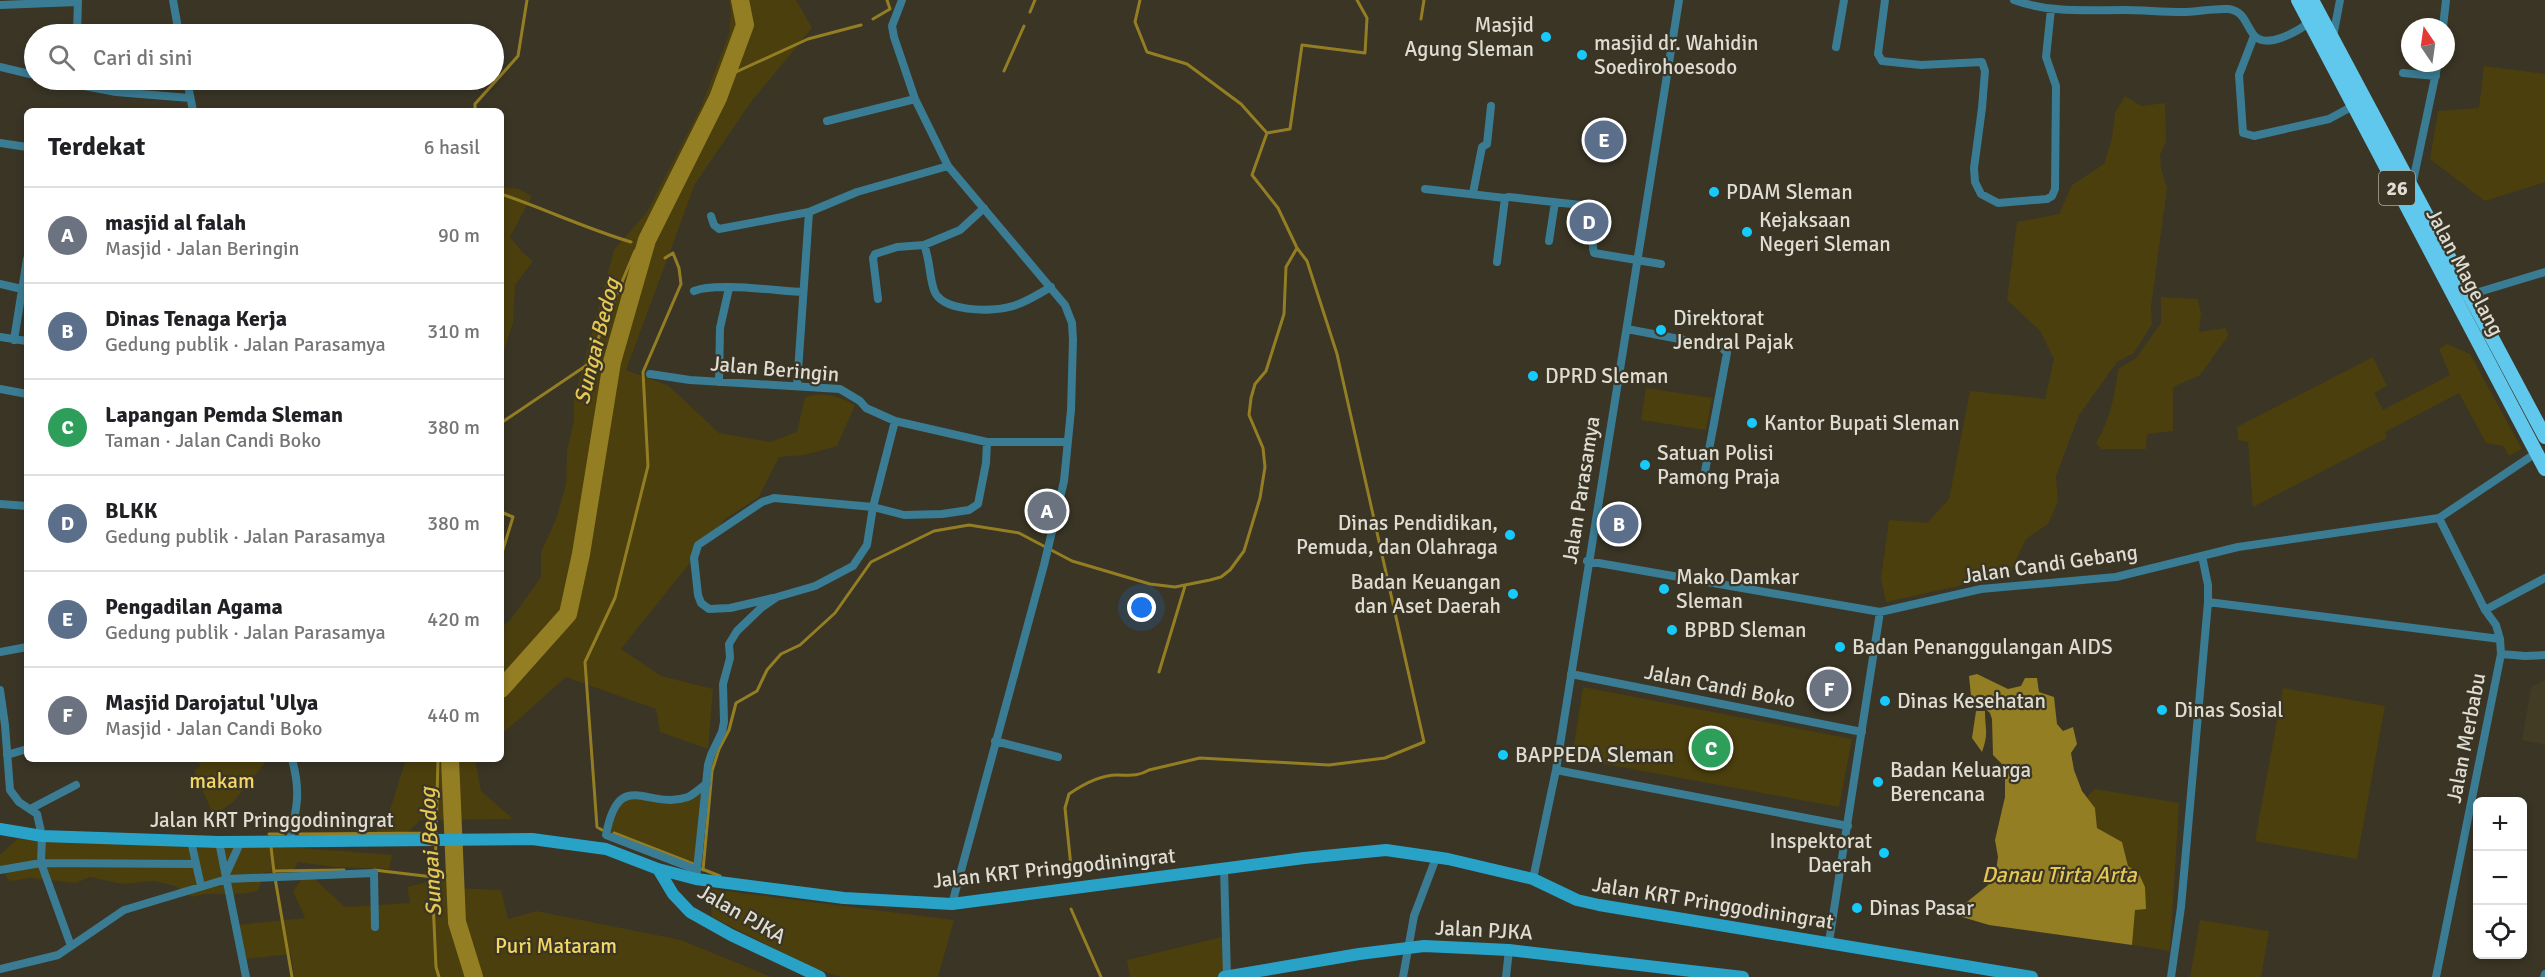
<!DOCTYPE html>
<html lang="id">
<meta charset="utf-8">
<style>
body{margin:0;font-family:Signika,sans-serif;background:#f2f2f2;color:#202124}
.controls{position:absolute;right:18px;bottom:18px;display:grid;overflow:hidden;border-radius:9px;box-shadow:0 3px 9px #0003}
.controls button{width:54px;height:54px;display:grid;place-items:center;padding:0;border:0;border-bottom:2px solid #e0e0e0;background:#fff;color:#202124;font:30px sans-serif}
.compass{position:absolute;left:2401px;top:18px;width:54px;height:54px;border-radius:50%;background:#fff;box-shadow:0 3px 9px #0003;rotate:347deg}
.you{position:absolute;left:1142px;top:608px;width:21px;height:21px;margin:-15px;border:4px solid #fff;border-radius:50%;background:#1a73e8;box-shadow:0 0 0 9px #1a73e833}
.badge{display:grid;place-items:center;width:39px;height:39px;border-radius:50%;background:#d93025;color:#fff;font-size:20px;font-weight:700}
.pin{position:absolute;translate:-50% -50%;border:3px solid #fff;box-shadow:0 2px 6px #0006}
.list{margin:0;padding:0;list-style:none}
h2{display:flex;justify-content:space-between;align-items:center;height:78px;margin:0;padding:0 24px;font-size:26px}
h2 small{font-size:20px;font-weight:400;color:#757577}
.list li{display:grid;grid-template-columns:39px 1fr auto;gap:18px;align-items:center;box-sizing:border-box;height:96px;padding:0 24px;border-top:2px solid #e0e0e0}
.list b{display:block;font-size:22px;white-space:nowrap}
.list p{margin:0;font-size:20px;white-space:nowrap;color:#757577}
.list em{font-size:20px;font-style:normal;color:#757577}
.icon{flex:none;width:33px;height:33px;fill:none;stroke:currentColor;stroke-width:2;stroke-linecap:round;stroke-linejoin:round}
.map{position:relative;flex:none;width:2545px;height:977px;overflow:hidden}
.search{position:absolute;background:#fff;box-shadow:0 3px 9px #0003;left:24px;top:24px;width:480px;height:66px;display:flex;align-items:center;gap:15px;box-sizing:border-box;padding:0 21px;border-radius:33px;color:#757577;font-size:22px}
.panel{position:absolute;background:#fff;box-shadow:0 3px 9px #0003;left:24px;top:108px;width:480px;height:654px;border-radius:9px}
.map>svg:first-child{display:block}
.built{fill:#423c24}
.green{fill:#4b3f0e}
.water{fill:#947e24}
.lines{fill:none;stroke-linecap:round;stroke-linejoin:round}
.stream{stroke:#947e24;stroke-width:3}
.river{stroke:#947e24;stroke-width:18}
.minor{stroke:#3a7c93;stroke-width:8}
.secondary{stroke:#29a2c8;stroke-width:12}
.trunk{stroke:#60c8ec;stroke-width:14}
.poi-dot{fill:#16cafb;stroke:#3a3525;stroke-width:2}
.labels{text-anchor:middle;stroke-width:4.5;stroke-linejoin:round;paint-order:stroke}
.shield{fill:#3a3525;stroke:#aeab9f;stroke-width:1.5}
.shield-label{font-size:20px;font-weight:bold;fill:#dfddd3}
.poi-label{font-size:21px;fill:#dfddd3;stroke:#3a3525;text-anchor:start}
.street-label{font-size:21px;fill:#dfddd3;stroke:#3a3525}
.park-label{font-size:21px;fill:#f4d762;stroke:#3a3525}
.water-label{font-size:22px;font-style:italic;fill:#e6c853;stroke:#3a3525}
</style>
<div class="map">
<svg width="2545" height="977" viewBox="0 0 2545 977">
<rect width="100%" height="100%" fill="#3a3525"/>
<path class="built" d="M2545,680v65l-23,-5 9,-53z"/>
<path class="green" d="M729,0h67l16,28 -61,74 -56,82 -69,186 43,16 50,47 51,9 27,-10 8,-35c20,-6 33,-1 50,8l-18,41 -32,9 -26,2 -20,40 -34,22 -104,130 40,27 52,13 -5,60 -48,-17 -4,-23 -90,-32 -65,58v-107l10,-9 30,-42v-25l15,-33 10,-35 1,-33 7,-30v-21l40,-150 33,-38 54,-105 28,-73 2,-23z
M2484,66l61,8v108l-60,19 -55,-42 8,-48 41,-3z
M2125,96l16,10 24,-3 1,39 -6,13 1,13 6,20 -16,119 1,17 -18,29 -17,9 -38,53 -23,61 2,26 -10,22 -22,15 -17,36 -123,27 -5,-23 8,-59 38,3 22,-24 21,-108 75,8 9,-40 -14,-28 -33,-31 10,-78 42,-8 13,-29 32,-21 8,-26 3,-25z
M501,187l18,2 13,7 -22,41 12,15 11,9 -18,24 -2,38 -12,37z
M2161,297l37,2 3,14 -2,19 27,-4 2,8 -28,39 -27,12v44l-26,3 -1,15h-45l-5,-6c14,-24 19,-47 22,-74l18,-11 25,-35z
M2447,344l23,10 52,95 -13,7 -6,-10 -17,-3 -27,-50 -74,39 2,6 -134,69 -5,-65 -10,-2 -1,-13 136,-70 14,29 -13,7 9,17 67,-35 -11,-26z
M1646,388l66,10 -6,32 -65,-10z
M1583,687l269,52 -13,68 -267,-49z
M2283,688l102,18 -28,153 -102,-18z
M197,759h67v5l-30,37 -20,15 -20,-45 7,-5z
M406,759h69l6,32 32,28 -93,1 -14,15 -17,-2 -11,1 -3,-11 13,-7z
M707,783l-9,85 -89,-31 6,-29 8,-9h53z
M2095,789l84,14 -9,148 -38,-6 3,-36h11l-7,-35 -11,-8 -6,-24 -25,-14 -2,-20 -8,-11z
M17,839l166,7 119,2 90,7 -3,14 -55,-2 -36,-5 -5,9 -28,1 -7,18c-20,9 -44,-1 -66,7l-17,-11 -20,-5 -33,3 -32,-7 -14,6 -45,-5 -21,3 -10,-13v-13z
M307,872l38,35 65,-4 -3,-16 48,-12 1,13 45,2 7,29 28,-8 145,29 90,37h-477l-3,-23 -46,5 -7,-34 67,-7 -12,-27z
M709,889l245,31 -16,57h-97l-30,-10 -99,-50z
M2200,920l69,11 -8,46h-71z
M1226,936l-2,41h-94l-3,-17z"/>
<path class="water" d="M1977,674l31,15 13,-3 4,-8h12l2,14 15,5 3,27 6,7 10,-4 4,17 -6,9 3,17 8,21 13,17 2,20 25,14 6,24 11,8 6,13 1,22 -11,1 -3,35 -143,-20 -37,-11 36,-29 8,-14 2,-14 -3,-17 10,-43v-30l-12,-12 -1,-36 -2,-6 -19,-17 -2,-20z
M1976,711h9c0,20 4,21 -3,41l-10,-14z"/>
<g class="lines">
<path class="stream" d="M1030,12l5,-12
M873,19l17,-10 -3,-9
M1421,19l3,-19
M1004,71l20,-45
M725,77l83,-38 53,-14
M475,111v-7l43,-48 9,-56
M1267,133l23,-4 12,-84 63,8 2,-35 -10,-18
M501,194c44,15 86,35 130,48
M501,423l86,-58 48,-114
M501,512l12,5 -12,39
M1159,672l26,-86
M602,830l-5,-3 -12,-165 30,-64 33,-132 -5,-94 38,-88 -2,-16 -6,-15 -8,5
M614,833l82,32
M269,834h14
M300,834l136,-1
M436,835l2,-76
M436,842l-3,59 3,66 3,10
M271,847l3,25
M1071,867l-6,-59 4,-14c13,-9 32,-19 48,-19 13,0 20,2 32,-5l51,-12 129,7 56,-7 39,-16 -87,-388 -30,-93 -10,-13 -19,-40 -26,-33 15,-42 -26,-29 -54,-40 -40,-12 -12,-30 5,-22
M702,869l18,7
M374,870l59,7
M703,870l9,-99 7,-22 10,-19 7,-27 21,-12 10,-21 14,-16 19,-9 35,-32 36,-51 63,-31 35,-6 50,8 53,28 78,23 25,3 35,-7 11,-3 9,-7 14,-19 16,-53 5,-31 -2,-19 -14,-33 2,-17 4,-14 11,-13 18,-57 2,-47 11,-19
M274,871l70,-1
M275,878l17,99
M1071,909l30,68"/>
<path class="river" d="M501,689l67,-75 13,-60 31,-192 35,-122 71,-142 27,-73 -5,-25
M450,759l7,163 17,55"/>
<path class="minor" d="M173,0l6,34
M902,0l-10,26 2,11 21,62 33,67 117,139 7,18 1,17 -2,70 -7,71 -20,84 -92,339
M1885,0l-7,54 4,7 39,4 61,-3 3,9 -3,37 -8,60 1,14 6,12 17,9 49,-4 5,-3 3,-7 1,-103 -10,-29 5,-48
M2014,0c35,13 72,10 109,10 19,0 39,2 59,2 15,0 31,-4 46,-3 16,2 17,14 25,25 12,17 45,-3 57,-12
M0,5l77,-3
M2443,27l3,-27
M77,34l1,-34
M2254,36l-15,39 4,58 11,3 75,-17 24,-13
M2333,37l7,-37
M1836,47l8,-47
M0,67l34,8
M2403,73l33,3
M53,80l63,12 74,6
M187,80l6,31
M827,121l88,-22
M0,143l27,4
M2412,186l26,-123
M1425,189l80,9
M1473,193l9,-46 5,-3 4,-38
M984,208l-24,22 -36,15c6,14 5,31 10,45 7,22 57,22 75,17 15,-3 29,-13 42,-20
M711,216l3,9 5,4 90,-17
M1549,241l6,-39
M1497,262l8,-64 4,-1 81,9c10,12 -1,33 4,47l67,11
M0,284l26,6
M694,291c21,-9 84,0 109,1
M2469,295l76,-23
M878,299l-5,-41 2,-4 22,-7 27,-2
M1627,329l94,18 6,6 -24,129
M0,337l27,4
M14,340l13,-81
M650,374l40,6 150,9 20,12 6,7 29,13 92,21h80
M719,382l1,-54 9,-40
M797,386l12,-174 48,-20 91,-26
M0,389l27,5
M0,504l27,2
M1587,561l293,51 101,-23 135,-12 122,-30 201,-29 97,-65
M773,598l-43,10 -21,1 -8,-6 -3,-8 -4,-37 4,-13 64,-43 12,-4 99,9 31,8 38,-1 27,-4 9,-6 8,-41 1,-21
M2208,602l292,37
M2485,610l60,-32
M0,652l27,-5
M2501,654l24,2 20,-1
M1571,674l291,58
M0,690l5,35 5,65 9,12 18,12 5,22 -1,27 -41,7
M995,741l63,16
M7,755l20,-6
M1556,770l292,56
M32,808l44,-23
M290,840c7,-33 11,-48 2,-81
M191,841l10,45
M219,842l27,135
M1224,868l3,109
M697,870l-91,-35c13,-69 42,-24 82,-38 6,-3 13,-9 19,-14
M226,874l15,-33
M696,879l12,-114 3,-10 11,-23 2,-10 -1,-38 7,-26 -1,-14 8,-13 24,-23 16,-11 38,-11 38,-20 14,-21 6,-38 22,-86
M1533,879l23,-109 123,-770
M1829,942l51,-330
M71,946l-30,-83 155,1
M0,969l58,-14 66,-45 103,-31 147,-6 1,54
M1403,977l11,-61 22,-58
M1506,977l3,-27
M2171,977l10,-70 27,-305v-17l-6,-29
M2436,977l65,-323 -1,-15 -4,-14 -11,-15 -46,-92
M2544,977l1,-3"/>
<path class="secondary" d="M0,829l42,7 177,6 313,-3 74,10 52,20 38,10 148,19 108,6 352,-46 82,-8 62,9 85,20 44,21 22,5 433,72
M658,869l15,25 17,18 41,23 89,42
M1224,977l135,-23 65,-8 85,4 234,27"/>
<path class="trunk" d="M2298,0l247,469
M2312,0l233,437"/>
</g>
<g class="poi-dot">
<circle cx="1546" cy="37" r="6"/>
<circle cx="1582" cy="55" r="6"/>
<circle cx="1714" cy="192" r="6"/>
<circle cx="1747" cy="232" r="6"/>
<circle cx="1661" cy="330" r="6"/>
<circle cx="1533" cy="376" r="6"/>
<circle cx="1752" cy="423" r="6"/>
<circle cx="1645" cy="465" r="6"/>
<circle cx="1510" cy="535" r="6"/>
<circle cx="1664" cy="589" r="6"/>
<circle cx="1513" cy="594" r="6"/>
<circle cx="1672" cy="630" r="6"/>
<circle cx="1840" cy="647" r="6"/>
<circle cx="1885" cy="701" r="6"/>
<circle cx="2162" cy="710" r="6"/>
<circle cx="1503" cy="755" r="6"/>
<circle cx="1878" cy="782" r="6"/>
<circle cx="1884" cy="853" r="6"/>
<circle cx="1857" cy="908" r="6"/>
</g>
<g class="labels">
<rect class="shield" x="2379" y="171" width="36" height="34" rx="4.5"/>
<g class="shield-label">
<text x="2397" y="195">26</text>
</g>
<g class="poi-label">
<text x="1534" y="32" text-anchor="end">Masjid<tspan x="1534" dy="24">Agung Sleman</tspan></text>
<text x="1594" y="50">masjid dr. Wahidin<tspan x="1594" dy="24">Soedirohoesodo</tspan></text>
<text x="1726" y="199">PDAM Sleman</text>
<text x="1759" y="227">Kejaksaan<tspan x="1759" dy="24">Negeri Sleman</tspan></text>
<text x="1673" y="325">Direktorat<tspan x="1673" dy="24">Jendral Pajak</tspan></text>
<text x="1545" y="383">DPRD Sleman</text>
<text x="1764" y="430">Kantor Bupati Sleman</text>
<text x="1657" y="460">Satuan Polisi<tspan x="1657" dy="24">Pamong Praja</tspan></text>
<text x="1498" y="530" text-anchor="end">Dinas Pendidikan,<tspan x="1498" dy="24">Pemuda, dan Olahraga</tspan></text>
<text x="1676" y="584">Mako Damkar<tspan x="1676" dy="24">Sleman</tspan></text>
<text x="1501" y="589" text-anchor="end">Badan Keuangan<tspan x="1501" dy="24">dan Aset Daerah</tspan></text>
<text x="1684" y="637">BPBD Sleman</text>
<text x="1852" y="654">Badan Penanggulangan AIDS</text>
<text x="1897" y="708">Dinas Kesehatan</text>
<text x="2174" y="717">Dinas Sosial</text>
<text x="1515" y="762">BAPPEDA Sleman</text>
<text x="1890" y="777">Badan Keluarga<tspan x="1890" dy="24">Berencana</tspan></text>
<text x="1872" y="848" text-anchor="end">Inspektorat<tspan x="1872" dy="24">Daerah</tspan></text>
<text x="1869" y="915">Dinas Pasar</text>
</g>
<g class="street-label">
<text transform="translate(2465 272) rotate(62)" y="7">Jalan Magelang</text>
<text transform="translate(775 369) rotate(5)" y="7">Jalan Beringin</text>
<text transform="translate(1581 490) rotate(-81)" y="7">Jalan Parasamya</text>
<text transform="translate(2050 564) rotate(-8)" y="7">Jalan Candi Gebang</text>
<text transform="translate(1720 686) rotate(11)" y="7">Jalan Candi Boko</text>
<text transform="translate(2466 738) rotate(-79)" y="7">Jalan Merbabu</text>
<text x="272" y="827">Jalan KRT Pringgodiningrat</text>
<text transform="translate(1054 868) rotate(-6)" y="7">Jalan KRT Pringgodiningrat</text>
<text transform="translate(1713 903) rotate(9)" y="7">Jalan KRT Pringgodiningrat</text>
<text transform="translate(742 914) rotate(30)" y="7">Jalan PJKA</text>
<text transform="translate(1484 930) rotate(3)" y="7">Jalan PJKA</text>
</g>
<g class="park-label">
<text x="222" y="788">makam</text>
<text x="556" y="953">Puri Mataram</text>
</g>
<g class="water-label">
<text transform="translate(596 341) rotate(-76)" y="8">Sungai Bedog</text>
<text transform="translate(430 852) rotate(-93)" y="8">Sungai Bedog</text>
<text x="2059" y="882">Danau Tirta Arta</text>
</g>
</g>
</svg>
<div class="controls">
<button>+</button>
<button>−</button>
<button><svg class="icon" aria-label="locate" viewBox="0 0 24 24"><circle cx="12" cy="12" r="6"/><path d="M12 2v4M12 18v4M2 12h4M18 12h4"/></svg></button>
</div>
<svg class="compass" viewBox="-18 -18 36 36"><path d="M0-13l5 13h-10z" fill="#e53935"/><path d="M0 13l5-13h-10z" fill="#757577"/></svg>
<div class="you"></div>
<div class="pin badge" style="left:1047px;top:511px;background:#6b7280">A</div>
<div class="pin badge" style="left:1619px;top:524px;background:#5c6f8a">B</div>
<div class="pin badge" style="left:1711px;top:748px;background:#2e9e5b">C</div>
<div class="pin badge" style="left:1589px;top:222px;background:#5c6f8a">D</div>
<div class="pin badge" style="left:1604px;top:140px;background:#5c6f8a">E</div>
<div class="pin badge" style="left:1829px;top:689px;background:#6b7280">F</div>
<div class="search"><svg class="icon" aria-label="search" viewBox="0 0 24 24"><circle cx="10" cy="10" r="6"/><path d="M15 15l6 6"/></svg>Cari di sini</div>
<section class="panel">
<h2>Terdekat<small>6 hasil</small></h2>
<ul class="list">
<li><span class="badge" style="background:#6b7280">A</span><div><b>masjid al falah</b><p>Masjid · Jalan Beringin</p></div><em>90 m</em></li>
<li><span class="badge" style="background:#5c6f8a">B</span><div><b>Dinas Tenaga Kerja</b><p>Gedung publik · Jalan Parasamya</p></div><em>310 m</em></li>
<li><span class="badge" style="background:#2e9e5b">C</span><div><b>Lapangan Pemda Sleman</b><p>Taman · Jalan Candi Boko</p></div><em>380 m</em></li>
<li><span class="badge" style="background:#5c6f8a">D</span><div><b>BLKK</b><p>Gedung publik · Jalan Parasamya</p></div><em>380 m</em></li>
<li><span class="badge" style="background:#5c6f8a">E</span><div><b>Pengadilan Agama</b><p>Gedung publik · Jalan Parasamya</p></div><em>420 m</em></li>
<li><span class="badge" style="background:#6b7280">F</span><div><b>Masjid Darojatul 'Ulya</b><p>Masjid · Jalan Candi Boko</p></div><em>440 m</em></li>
</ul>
</section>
</div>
